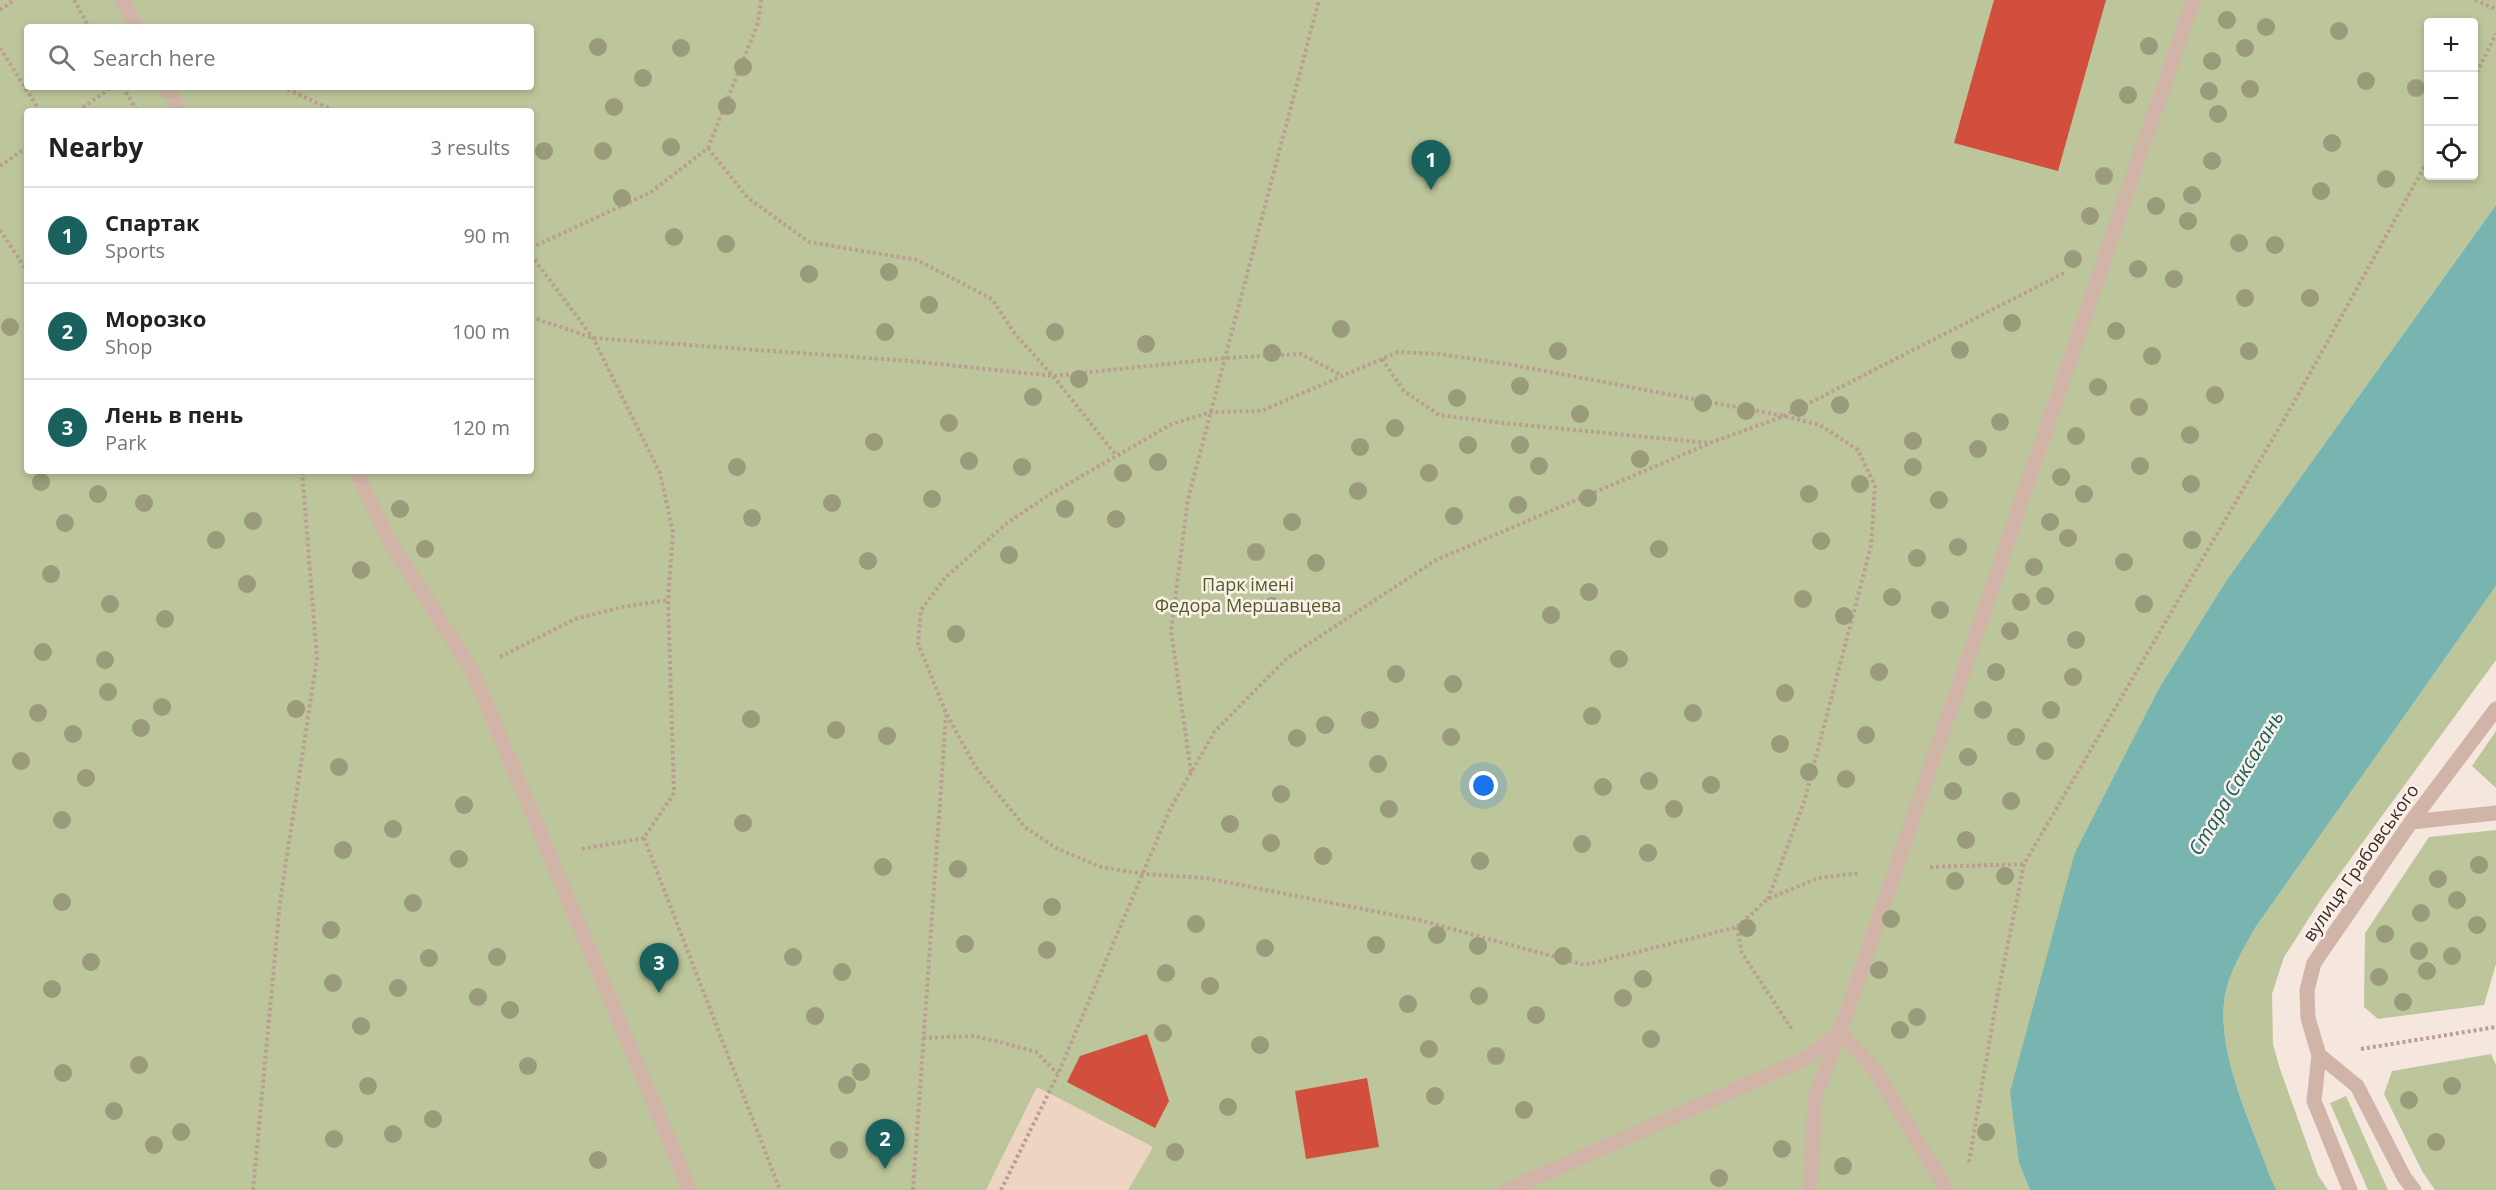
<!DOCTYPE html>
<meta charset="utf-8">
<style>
body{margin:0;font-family:"Open Sans",sans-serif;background:#f6f6f6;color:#222}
.controls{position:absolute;right:18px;top:18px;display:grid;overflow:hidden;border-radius:6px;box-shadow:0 3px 9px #0003}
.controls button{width:54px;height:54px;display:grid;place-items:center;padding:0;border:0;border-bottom:2px solid #e0e0e0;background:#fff;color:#222;font:30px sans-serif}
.you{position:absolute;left:1484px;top:786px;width:21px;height:21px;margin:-15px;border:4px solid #fff;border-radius:50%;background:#1a73e8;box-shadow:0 0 0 9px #1a73e833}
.badge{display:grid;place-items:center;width:39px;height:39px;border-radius:50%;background:#19615c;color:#fff;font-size:20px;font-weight:700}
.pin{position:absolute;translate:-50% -50px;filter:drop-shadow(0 2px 3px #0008)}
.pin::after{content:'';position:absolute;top:32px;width:21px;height:18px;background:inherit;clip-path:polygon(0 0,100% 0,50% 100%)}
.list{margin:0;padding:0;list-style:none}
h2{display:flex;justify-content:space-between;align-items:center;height:78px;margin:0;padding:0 24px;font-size:26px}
h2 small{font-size:20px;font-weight:400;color:#767676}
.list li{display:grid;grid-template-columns:39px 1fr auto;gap:18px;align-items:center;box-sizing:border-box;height:96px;padding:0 24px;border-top:2px solid #e0e0e0}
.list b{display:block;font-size:22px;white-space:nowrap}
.list p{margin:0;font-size:20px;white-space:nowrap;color:#767676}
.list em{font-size:20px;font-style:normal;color:#767676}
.icon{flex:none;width:33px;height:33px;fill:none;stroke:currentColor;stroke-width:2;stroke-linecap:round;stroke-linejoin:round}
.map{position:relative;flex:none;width:2496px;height:1190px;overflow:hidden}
.search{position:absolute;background:#fff;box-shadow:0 3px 9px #0003;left:24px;top:24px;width:510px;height:66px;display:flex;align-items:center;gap:15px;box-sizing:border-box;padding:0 21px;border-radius:6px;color:#767676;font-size:22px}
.panel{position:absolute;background:#fff;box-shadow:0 3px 9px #0003;left:24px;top:108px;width:510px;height:366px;border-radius:6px}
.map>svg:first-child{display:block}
.green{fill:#bdc69b;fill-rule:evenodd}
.plaza{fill:#eed5c3}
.water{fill:#79b5b0}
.building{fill:#d24f3e}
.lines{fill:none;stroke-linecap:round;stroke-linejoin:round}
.path{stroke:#bb9e91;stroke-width:4;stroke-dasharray:3 3;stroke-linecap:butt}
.lane{stroke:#cfb4a7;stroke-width:15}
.street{stroke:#cfb4a7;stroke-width:15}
.tree{fill:#9a9b7a}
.labels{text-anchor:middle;stroke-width:5;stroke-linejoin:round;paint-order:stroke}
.park-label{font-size:18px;fill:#505c29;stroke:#fcf1ea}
.street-label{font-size:18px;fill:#3b2c28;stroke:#fcf1ea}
.water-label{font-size:20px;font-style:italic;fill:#19615c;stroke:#fcf1ea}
</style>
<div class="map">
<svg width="2496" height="1190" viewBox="0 0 2496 1190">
<rect width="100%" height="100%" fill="#f5e7dd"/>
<path class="green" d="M0,0h2496v205l-270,376 -67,107 -84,164 -56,311 11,27h-2030zM2428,22h46v154h-46zM27,27h504v60h-504zM27,111h504v360h-504z
M2496,586v74l-174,238 -38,59 -12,37 1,50 7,25 38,106 10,15h-51c-8,-13 -12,-29 -18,-43 -17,-43 -44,-109 -33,-156 5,-22 18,-43 29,-63z
M2496,731v57l-24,-22z
M2496,830v134l-12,41 -106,14 -14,-12 1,-74 64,-96z
M2491,1054l5,11v125h-61l-13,-19 -38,-77 8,-23z
M2346,1096l40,90 2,4h-20l-38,-87z"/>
<path class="plaza" d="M1037,1087l116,60 -25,43h-142z"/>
<path class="water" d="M2496,205v381l-241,342c-11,20 -24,41 -29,63 -11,47 16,113 33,156 6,14 10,30 18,43h-247l-11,-27 -9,-71 65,-240 84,-164 67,-107z"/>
<path class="building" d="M1994,0h112l-48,171 -104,-28z
M1147,1034l22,67 -14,27 -88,-46 13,-26z
M1367,1078l12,69 -73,12 -11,-68z"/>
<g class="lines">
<path class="path" d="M74,0l15,27
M2475,0l21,9
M0,10l14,-10
M0,48l40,63
M2474,78l22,-44
M123,87l14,24
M282,87l53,24
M78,111l34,-24
M708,148l40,50 61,44 108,18 75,39 23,35 38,42 63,79
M0,166l27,-19
M0,230l27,41
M531,248l120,-56 57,-44 50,-125 3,-23
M531,255l62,83 67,135 13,59 -5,68 6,193 -30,45 -62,11
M531,317l62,21 317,23 143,15 171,-18 77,-4 40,21
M1382,359l22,32 35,24 64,8 206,20
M500,657l75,-38 47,-12 46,-7
M1191,772l-20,-141 17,-132 131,-499
M644,838l136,352
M1930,867l94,-3
M1768,899l37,-100 66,-253 4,-60 -17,-36 -38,-25 -36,-9 -271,-51 -73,-11 -42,-2 -137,59 -51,1 -38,12 -120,69 -45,30 -62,55 -24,32 -3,33 28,70 29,53 50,61 31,21 45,19 43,7 61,4 214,42 166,45 152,-38 31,-28 50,-21 42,-5
M1737,927l5,26 51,78
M923,1038l51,-2 26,6 36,10 22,22
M2361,1049l135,-22
M1969,1162l28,-164 27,-134 269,-460 135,-244
M253,1190l27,-288 37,-244 -15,-187
M913,1190l33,-475
M1001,1190l57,-116 112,-265 45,-78 72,-73 149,-98 274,-117 74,-27 282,-144"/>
<path class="lane" d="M2411,822l85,-9"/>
<path class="street" d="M122,0l15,27
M167,87l13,24
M356,471l33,69 84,132 217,518
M2319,1055l38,31 47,91 10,13
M1507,1190l300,-132 33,-26 34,37 73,121
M1810,1190l5,-93 25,-65 353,-1032
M2350,1190l-36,-89 5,-46 -11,-37 -1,-28 7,-27 97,-141 85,-113"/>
</g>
<g class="tree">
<circle cx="2227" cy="20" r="9"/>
<circle cx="2266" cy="27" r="9"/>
<circle cx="2339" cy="31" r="9"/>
<circle cx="2149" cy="46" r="9"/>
<circle cx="598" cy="47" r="9"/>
<circle cx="681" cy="48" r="9"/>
<circle cx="2245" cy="48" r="9"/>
<circle cx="2212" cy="61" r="9"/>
<circle cx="743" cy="67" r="9"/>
<circle cx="643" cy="78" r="9"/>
<circle cx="2366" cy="81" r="9"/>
<circle cx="2416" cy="88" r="9"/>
<circle cx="2250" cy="89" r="9"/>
<circle cx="2209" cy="91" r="9"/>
<circle cx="2128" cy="95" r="9"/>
<circle cx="727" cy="106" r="9"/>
<circle cx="614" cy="107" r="9"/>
<circle cx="2218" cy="114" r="9"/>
<circle cx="2332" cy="143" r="9"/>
<circle cx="671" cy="147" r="9"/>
<circle cx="544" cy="151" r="9"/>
<circle cx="603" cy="151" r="9"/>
<circle cx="2212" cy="161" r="9"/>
<circle cx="2104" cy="176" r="9"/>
<circle cx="2386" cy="179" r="9"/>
<circle cx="2321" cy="191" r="9"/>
<circle cx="2192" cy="195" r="9"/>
<circle cx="622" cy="198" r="9"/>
<circle cx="2156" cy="206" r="9"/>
<circle cx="2090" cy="216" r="9"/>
<circle cx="2188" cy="221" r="9"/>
<circle cx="674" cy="237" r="9"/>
<circle cx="2239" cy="243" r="9"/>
<circle cx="726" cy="244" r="9"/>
<circle cx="2275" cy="245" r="9"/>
<circle cx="2073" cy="259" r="9"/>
<circle cx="2138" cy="269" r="9"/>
<circle cx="889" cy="272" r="9"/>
<circle cx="809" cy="274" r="9"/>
<circle cx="2174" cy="279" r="9"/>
<circle cx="2245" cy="298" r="9"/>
<circle cx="2310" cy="298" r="9"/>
<circle cx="929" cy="305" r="9"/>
<circle cx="2012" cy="323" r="9"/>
<circle cx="10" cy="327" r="9"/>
<circle cx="1341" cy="329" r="9"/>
<circle cx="2116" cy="331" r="9"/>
<circle cx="885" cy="332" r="9"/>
<circle cx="1055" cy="332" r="9"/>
<circle cx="1146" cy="344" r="9"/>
<circle cx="1960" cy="350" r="9"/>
<circle cx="1558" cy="351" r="9"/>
<circle cx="2249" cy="351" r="9"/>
<circle cx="1272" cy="353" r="9"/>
<circle cx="2152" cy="356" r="9"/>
<circle cx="1079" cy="379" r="9"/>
<circle cx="1520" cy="386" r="9"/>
<circle cx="2098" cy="387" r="9"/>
<circle cx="2215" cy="395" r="9"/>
<circle cx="1033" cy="397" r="9"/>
<circle cx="1457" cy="398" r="9"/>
<circle cx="1703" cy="403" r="9"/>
<circle cx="1840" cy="405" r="9"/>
<circle cx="2139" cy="407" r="9"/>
<circle cx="1799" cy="408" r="9"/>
<circle cx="1746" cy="411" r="9"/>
<circle cx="1580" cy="414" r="9"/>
<circle cx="2000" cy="422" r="9"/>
<circle cx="949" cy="423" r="9"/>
<circle cx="1395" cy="428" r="9"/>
<circle cx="2190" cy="435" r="9"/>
<circle cx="2076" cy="436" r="9"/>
<circle cx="1913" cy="441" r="9"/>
<circle cx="874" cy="442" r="9"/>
<circle cx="1468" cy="445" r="9"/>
<circle cx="1520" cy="445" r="9"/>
<circle cx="1360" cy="447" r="9"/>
<circle cx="1978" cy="449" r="9"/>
<circle cx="1640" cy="459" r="9"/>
<circle cx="969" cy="461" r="9"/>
<circle cx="1158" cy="462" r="9"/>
<circle cx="1539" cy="466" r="9"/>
<circle cx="2140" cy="466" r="9"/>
<circle cx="737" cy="467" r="9"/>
<circle cx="1022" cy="467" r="9"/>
<circle cx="1913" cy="467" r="9"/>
<circle cx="1123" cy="473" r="9"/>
<circle cx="1429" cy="473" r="9"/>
<circle cx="2061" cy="477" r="9"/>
<circle cx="41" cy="482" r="9"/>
<circle cx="1860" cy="484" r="9"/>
<circle cx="2191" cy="484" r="9"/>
<circle cx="1358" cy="491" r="9"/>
<circle cx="98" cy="494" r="9"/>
<circle cx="1809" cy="494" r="9"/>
<circle cx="2084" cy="494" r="9"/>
<circle cx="1588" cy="498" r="9"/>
<circle cx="932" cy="499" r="9"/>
<circle cx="1939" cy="500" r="9"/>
<circle cx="144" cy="503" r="9"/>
<circle cx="832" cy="503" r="9"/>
<circle cx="1518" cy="505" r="9"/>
<circle cx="400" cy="509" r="9"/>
<circle cx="1065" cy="509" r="9"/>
<circle cx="1454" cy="516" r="9"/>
<circle cx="752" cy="518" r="9"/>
<circle cx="1116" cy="519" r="9"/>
<circle cx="253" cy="521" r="9"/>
<circle cx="1292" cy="522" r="9"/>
<circle cx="2050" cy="522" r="9"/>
<circle cx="65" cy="523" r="9"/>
<circle cx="2068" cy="538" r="9"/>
<circle cx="216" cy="540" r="9"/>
<circle cx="2192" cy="540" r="9"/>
<circle cx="1821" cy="541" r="9"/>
<circle cx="1958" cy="547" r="9"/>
<circle cx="425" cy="549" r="9"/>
<circle cx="1659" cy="549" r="9"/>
<circle cx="1256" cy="552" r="9"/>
<circle cx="1009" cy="555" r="9"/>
<circle cx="1917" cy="558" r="9"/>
<circle cx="868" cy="561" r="9"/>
<circle cx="2124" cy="562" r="9"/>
<circle cx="1316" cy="563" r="9"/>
<circle cx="2034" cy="567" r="9"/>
<circle cx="361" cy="570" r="9"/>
<circle cx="51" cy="574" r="9"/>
<circle cx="247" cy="584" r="9"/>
<circle cx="1589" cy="592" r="9"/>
<circle cx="2045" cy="596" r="9"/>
<circle cx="1892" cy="597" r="9"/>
<circle cx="1803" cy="599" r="9"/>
<circle cx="2021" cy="602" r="9"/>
<circle cx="110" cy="604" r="9"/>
<circle cx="2144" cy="604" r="9"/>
<circle cx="1272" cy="606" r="9"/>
<circle cx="1940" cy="610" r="9"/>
<circle cx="1551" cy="615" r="9"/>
<circle cx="1844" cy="616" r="9"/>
<circle cx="165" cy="619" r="9"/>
<circle cx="2010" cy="631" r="9"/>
<circle cx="956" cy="634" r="9"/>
<circle cx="2076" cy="640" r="9"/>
<circle cx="43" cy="652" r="9"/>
<circle cx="1619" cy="659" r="9"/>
<circle cx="105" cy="660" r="9"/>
<circle cx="1879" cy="672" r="9"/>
<circle cx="1996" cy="672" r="9"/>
<circle cx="1396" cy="674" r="9"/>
<circle cx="2073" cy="677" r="9"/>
<circle cx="1453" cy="684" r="9"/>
<circle cx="108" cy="692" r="9"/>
<circle cx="1785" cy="693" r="9"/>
<circle cx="162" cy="707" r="9"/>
<circle cx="296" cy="709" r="9"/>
<circle cx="1983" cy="710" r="9"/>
<circle cx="2051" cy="710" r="9"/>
<circle cx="38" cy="713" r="9"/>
<circle cx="1693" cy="713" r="9"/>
<circle cx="1592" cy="716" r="9"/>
<circle cx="751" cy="719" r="9"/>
<circle cx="1370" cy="720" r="9"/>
<circle cx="1325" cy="725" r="9"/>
<circle cx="141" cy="728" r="9"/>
<circle cx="836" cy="730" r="9"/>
<circle cx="73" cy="734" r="9"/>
<circle cx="1866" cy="735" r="9"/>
<circle cx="887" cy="736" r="9"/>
<circle cx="1451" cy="737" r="9"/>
<circle cx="2016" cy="737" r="9"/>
<circle cx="1297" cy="738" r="9"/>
<circle cx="1780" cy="744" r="9"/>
<circle cx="2045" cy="751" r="9"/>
<circle cx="1968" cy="757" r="9"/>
<circle cx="21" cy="761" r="9"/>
<circle cx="1378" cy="764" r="9"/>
<circle cx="339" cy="767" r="9"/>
<circle cx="1809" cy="772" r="9"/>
<circle cx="86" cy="778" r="9"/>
<circle cx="1846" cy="779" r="9"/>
<circle cx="1649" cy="781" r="9"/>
<circle cx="1711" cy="785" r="9"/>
<circle cx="1603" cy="787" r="9"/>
<circle cx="1953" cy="791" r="9"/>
<circle cx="1281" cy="794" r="9"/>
<circle cx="2011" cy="801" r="9"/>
<circle cx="464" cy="805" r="9"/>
<circle cx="1389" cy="809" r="9"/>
<circle cx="1674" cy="809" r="9"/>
<circle cx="62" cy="820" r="9"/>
<circle cx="743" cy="823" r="9"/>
<circle cx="1230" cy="824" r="9"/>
<circle cx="393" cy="829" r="9"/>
<circle cx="1966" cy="840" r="9"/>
<circle cx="1271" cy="843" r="9"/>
<circle cx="1582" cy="844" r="9"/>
<circle cx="343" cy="850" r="9"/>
<circle cx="1648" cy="853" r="9"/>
<circle cx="1323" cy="856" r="9"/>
<circle cx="459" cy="859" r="9"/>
<circle cx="1480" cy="861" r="9"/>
<circle cx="2479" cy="865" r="9"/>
<circle cx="883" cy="867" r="9"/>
<circle cx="958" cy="869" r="9"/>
<circle cx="2005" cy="876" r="9"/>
<circle cx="2438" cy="879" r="9"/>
<circle cx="1955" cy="881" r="9"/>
<circle cx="2457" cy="900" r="9"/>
<circle cx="62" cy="902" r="9"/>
<circle cx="413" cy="903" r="9"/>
<circle cx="1052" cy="907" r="9"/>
<circle cx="2421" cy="913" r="9"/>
<circle cx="1891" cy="919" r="9"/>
<circle cx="1196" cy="924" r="9"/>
<circle cx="2477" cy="925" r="9"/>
<circle cx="1747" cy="928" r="9"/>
<circle cx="331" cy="930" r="9"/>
<circle cx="2385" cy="934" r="9"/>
<circle cx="1437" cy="935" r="9"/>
<circle cx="965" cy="944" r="9"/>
<circle cx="1376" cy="945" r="9"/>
<circle cx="1478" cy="946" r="9"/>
<circle cx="1265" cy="948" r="9"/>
<circle cx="1047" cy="950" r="9"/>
<circle cx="2419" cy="951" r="9"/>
<circle cx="1563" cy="956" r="9"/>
<circle cx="2452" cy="956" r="9"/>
<circle cx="497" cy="957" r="9"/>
<circle cx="793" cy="957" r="9"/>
<circle cx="429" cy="958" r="9"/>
<circle cx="91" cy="962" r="9"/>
<circle cx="1879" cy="970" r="9"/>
<circle cx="2427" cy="971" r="9"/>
<circle cx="842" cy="972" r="9"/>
<circle cx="1166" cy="973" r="9"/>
<circle cx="2379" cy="977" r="9"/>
<circle cx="1643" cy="979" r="9"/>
<circle cx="333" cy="983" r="9"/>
<circle cx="1210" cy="986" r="9"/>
<circle cx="398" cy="988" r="9"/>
<circle cx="52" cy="989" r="9"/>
<circle cx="1479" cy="996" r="9"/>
<circle cx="478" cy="997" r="9"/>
<circle cx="1623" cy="998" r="9"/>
<circle cx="2403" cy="1002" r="9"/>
<circle cx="1408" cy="1004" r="9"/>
<circle cx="510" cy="1010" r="9"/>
<circle cx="1536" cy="1015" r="9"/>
<circle cx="815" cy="1016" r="9"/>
<circle cx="1917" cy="1017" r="9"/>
<circle cx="361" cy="1026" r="9"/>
<circle cx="1900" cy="1030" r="9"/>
<circle cx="1163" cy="1033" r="9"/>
<circle cx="1651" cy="1039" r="9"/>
<circle cx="1260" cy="1045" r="9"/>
<circle cx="1429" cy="1049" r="9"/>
<circle cx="1496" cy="1056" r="9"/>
<circle cx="139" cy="1065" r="9"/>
<circle cx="528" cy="1066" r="9"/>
<circle cx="861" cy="1072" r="9"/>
<circle cx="63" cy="1073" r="9"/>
<circle cx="847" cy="1085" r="9"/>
<circle cx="368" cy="1086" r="9"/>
<circle cx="2452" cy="1086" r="9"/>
<circle cx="1435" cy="1096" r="9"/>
<circle cx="2409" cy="1100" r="9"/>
<circle cx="1228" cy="1107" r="9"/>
<circle cx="1524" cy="1110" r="9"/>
<circle cx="114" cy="1111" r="9"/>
<circle cx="433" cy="1119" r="9"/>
<circle cx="181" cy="1132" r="9"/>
<circle cx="1986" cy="1132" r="9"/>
<circle cx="393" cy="1134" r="9"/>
<circle cx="334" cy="1139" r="9"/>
<circle cx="2436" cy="1142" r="9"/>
<circle cx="154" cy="1145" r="9"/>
<circle cx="1782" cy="1149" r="9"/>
<circle cx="839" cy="1150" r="9"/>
<circle cx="1175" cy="1152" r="9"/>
<circle cx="598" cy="1160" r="9"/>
<circle cx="1843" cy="1166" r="9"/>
<circle cx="1719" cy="1178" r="9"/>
</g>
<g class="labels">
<g class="park-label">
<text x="1248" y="591">Парк імені<tspan x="1248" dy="21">Федора Мершавцева</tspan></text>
</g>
<g class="street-label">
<text transform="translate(2361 863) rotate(-55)" y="6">вулиця Грабовського</text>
</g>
<g class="water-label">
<text transform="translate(2236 783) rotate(-59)" y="7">Стара Саксагань</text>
</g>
</g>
</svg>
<div class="controls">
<button>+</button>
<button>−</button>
<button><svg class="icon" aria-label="locate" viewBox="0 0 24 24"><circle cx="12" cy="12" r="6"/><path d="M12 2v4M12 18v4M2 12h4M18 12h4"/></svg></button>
</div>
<div class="you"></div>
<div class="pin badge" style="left:1431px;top:190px">1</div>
<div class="pin badge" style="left:885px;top:1169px">2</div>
<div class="pin badge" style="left:659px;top:993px">3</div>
<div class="search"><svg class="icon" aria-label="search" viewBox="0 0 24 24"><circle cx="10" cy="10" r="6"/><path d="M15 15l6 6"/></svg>Search here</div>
<section class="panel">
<h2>Nearby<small>3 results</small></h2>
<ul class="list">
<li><span class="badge">1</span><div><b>Спартак</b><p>Sports</p></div><em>90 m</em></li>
<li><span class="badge">2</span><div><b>Морозко</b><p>Shop</p></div><em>100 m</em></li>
<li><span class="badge">3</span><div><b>Лень в пень</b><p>Park</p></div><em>120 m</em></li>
</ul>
</section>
</div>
